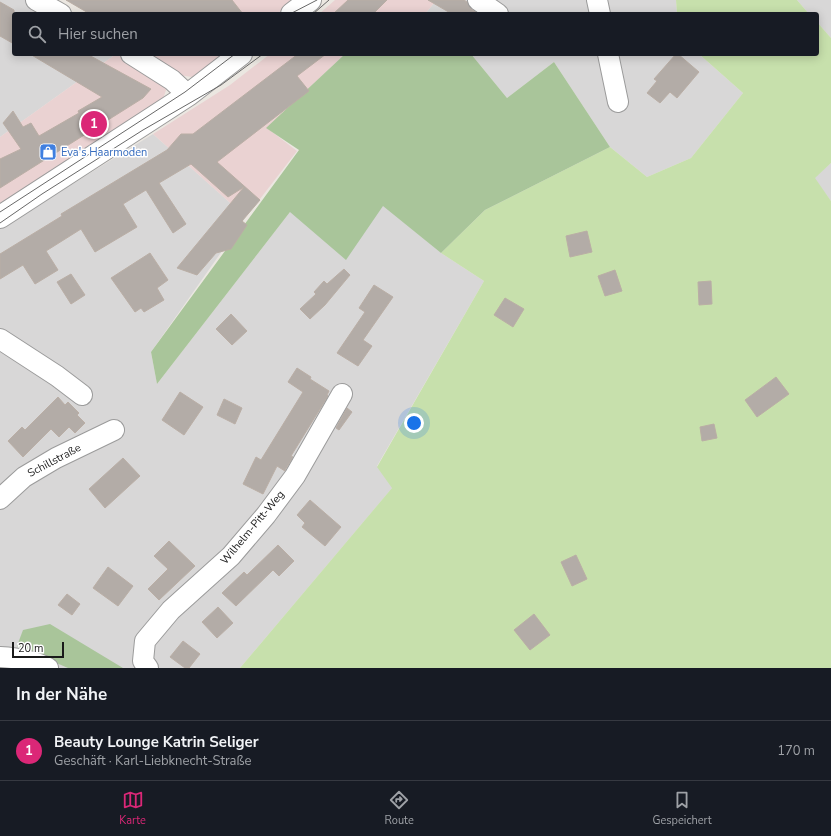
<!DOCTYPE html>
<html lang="de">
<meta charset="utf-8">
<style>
body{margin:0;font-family:"Nunito Sans",sans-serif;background:#242831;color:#f1f3f6}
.scale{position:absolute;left:12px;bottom:10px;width:52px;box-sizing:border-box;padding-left:4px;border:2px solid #1a1a1a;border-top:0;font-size:11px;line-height:14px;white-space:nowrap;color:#1a1a1a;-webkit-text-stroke:3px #fff;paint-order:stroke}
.you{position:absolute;left:414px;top:423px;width:14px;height:14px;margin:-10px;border:3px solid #fff;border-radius:50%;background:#1a73e8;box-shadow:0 0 0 6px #1a73e833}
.badge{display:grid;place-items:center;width:26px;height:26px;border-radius:50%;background:#db2777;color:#fff;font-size:13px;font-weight:700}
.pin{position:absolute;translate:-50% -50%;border:2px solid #fff;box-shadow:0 1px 4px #0006}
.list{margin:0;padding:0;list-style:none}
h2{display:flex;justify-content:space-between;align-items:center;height:52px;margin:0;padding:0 16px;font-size:17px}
h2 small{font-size:13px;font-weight:400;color:#9ea1a6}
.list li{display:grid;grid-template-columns:26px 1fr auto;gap:12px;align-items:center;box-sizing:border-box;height:60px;padding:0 16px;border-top:1px solid #363941}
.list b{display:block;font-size:15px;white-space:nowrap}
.list p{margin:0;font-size:13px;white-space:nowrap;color:#9ea1a6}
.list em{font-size:13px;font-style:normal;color:#9ea1a6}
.icon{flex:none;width:22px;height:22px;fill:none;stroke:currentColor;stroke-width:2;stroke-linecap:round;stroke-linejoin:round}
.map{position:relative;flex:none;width:831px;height:668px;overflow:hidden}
.search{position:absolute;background:#171b24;box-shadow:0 2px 10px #0003;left:12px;right:12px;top:12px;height:44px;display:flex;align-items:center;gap:10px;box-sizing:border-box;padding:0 14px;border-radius:4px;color:#9ea1a6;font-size:15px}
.sheet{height:112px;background:#171b24}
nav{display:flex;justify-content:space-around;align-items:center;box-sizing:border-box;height:56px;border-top:1px solid #363941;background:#171b24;font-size:11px;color:#9ea1a6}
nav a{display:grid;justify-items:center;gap:2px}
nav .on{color:#db2777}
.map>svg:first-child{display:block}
.residential{fill:#d8d7d7}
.commercial{fill:#ead2d2}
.grass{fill:#c7e0ac}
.forest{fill:#a9c59a}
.building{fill:#b3aca7;stroke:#baaea5}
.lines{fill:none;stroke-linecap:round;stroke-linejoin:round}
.minor-casing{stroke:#9b9b9b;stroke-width:22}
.tertiary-casing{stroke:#9b9b9b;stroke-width:24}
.minor{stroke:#fff;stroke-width:20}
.tertiary{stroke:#fff;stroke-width:22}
.tram{stroke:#686868;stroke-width:1}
.labels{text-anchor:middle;stroke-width:3;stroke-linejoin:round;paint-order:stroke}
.shop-label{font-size:11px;fill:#366cbe;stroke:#fff;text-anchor:start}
.street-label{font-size:11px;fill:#1a1a1a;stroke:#fff}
</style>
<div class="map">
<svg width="831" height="668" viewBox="0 0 831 668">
<rect width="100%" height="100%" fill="#ebe7e1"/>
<path class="residential" d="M0,0h26l24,14h-36v40h102l-116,83z
M445,0h231l1,14h-252l9,-11z
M797,0h34v38l-14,-16v-8h-8z
M471,54h228l44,39 -52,65 -44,19 -37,-30 -56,-85 -47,36z
M153,134l93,83 -95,135 6,32 133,-172 93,-7 58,48 43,28 -107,185 16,21 -153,181h-240v-439z
M831,163v38l-17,-23z"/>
<path class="commercial" d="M186,0h108l-17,14h-109z
M335,0h110l-11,3 -9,11h-106z
M116,54l45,26 4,5 1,5 -3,9 -163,106v-68z
M144,54h82l-29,22 -5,1 -13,-2z
M270,54h75l-78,74 30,23 -51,66 -93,-83 77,-49z"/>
<path class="grass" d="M676,0h121l12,14h-132z
M817,22l14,16v125l-16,15 16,23v467h-591l152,-180 -15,-21 107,-186 -43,-28 44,-43 125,-63 37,30 44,-19 52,-65 -44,-39h118z"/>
<path class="forest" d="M345,54h126l36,44 47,-36 56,85 -125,63 -44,43 -58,-47 -37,54 -56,-48 -133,172 -6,-32 148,-202 -33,-22z
M50,624l73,44h-55l-51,-22 6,-16z"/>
<path class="building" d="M66,0h166l11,14h-153z
M348,0h39l-14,14h-40z
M428,0h36l3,2 4,7 7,5h-26z
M0,2l14,8v34l-14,-8z
M30,54h57l64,35 -8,9 -143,90v-29l21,-10 -18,-26 10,-12 10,16 8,-4 8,13 40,-23 -1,-2 24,-14z
M298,54h28l-29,22 12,15 -92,71 43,38 -18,21 5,4 -16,24 -15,4 -19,22 -20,-7 67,-81 -16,10 -37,-33 -32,19 27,41 -13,9 -27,-43 -23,14 14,23 -42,25 -14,-23 -35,22 12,19 -23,14 -12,-19 -23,14v-25l62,-38 -1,-2 106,-64 14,-16h12z
M676,54h2l21,18 -22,26 -7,-6 -10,11 -13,-10 10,-12 -3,-2z
M587,231l5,21 -22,5 -4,-21z
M150,253l18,27 -11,8 7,12 -20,12 -3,-4 -6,4 -24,-34z
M344,269l6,6 -25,30 -15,14 -10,-10 16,-15 -2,-2 10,-11 3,3z
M615,270l7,21 -17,5 -7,-20z
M71,274l14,21 -14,9 -14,-22z
M711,281l1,23 -13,1 -1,-23z
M374,285l19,12 -30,43 9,6 -14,20 -21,-13 28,-41 -6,-4z
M505,298l19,11 -11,18 -19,-12z
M231,314l16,17 -15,14 -16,-16z
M297,368l14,9 -1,2 19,12 -2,4 1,1 -37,60 2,1 -8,13v1l-8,-5 -14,28 -20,-10 13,-27 5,3 42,-68 -15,-10z
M776,377l13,17 -32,23 -12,-17z
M180,392l23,15 -19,28 -22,-15z
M58,397l7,8 3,-3 11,11 -2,2 8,8 -10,10 -6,-6 -10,10 -8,-8 -28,28 -15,-16 14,-14 3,3z
M224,399l18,9 -7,16 -18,-9z
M347,408l5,4 -13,18 -3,-2z
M714,424l3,14 -15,3 -2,-14z
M123,458l17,18 -35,32 -16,-19z
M310,500l31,27 -16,19 -23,-19 3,-4 -8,-8z
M169,541l26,25 -36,34 -11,-11 20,-20 -14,-13z
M278,545l16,16 -15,15 -6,-6 -37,36 -14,-13 22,-21 3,3z
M576,555l11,24 -15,7 -11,-24z
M108,567l25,19 -15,20 -25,-18z
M67,594l13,10 -8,11 -14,-10z
M218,607l15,16 -16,15 -15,-16z
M534,614l16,21 -20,15 -16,-20z
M183,641l17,13 -11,14h-4l-15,-11z"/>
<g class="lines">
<g class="minor-casing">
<path id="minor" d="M36,0l25,14
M478,0l20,14
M597,0l3,14
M131,54l41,26 16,15
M608,54l10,48
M0,339l57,37 25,19
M0,499l24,-22 32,-19 58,-28
M0,657c17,1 33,3 48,11
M148,668l-5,-7 2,-20 26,-31 60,-54 35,-41 29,-39 47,-82"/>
</g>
<g class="tertiary-casing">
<path id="tertiary" d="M292,14l18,-14
M0,217l188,-122 53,-41"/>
</g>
<use href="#minor" class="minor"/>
<use href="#tertiary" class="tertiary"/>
<path class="tram" d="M290,14l27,-14
M313,14l16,-14
M0,212l185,-120 50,-38
M0,223l42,-29 101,-64 78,-45 42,-31"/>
</g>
<defs>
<g id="shop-square" transform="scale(0.9)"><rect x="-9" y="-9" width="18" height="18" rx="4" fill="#3f7fe0" stroke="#fff"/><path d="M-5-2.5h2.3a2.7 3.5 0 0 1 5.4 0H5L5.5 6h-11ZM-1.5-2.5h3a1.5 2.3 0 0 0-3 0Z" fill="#fff"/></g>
</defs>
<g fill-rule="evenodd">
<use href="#shop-square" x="48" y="152"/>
</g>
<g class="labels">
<g class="shop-label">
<text x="61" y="156">Eva's Haarmoden</text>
</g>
<g class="street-label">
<text transform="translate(54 460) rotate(-28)" y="4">Schillstraße</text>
<text transform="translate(252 527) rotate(-50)" y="4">Wilhelm-Pitt-Weg</text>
</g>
</g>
</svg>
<div class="scale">20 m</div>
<div class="you"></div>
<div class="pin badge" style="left:94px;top:124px">1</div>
<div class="search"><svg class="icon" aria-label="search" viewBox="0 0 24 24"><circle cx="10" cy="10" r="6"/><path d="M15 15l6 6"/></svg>Hier suchen</div>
</div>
<section class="sheet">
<h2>In der Nähe<small></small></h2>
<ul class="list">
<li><span class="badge">1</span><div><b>Beauty Lounge Katrin Seliger</b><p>Geschäft · Karl-Liebknecht-Straße</p></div><em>170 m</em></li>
</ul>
</section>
<nav>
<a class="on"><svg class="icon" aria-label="map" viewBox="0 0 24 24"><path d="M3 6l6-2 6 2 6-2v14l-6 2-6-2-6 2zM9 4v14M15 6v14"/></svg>Karte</a>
<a><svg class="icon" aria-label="directions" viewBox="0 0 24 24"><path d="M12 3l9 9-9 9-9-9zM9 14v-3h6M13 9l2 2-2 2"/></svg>Route</a>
<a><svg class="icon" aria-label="saved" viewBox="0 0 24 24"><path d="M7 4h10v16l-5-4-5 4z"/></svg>Gespeichert</a>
</nav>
